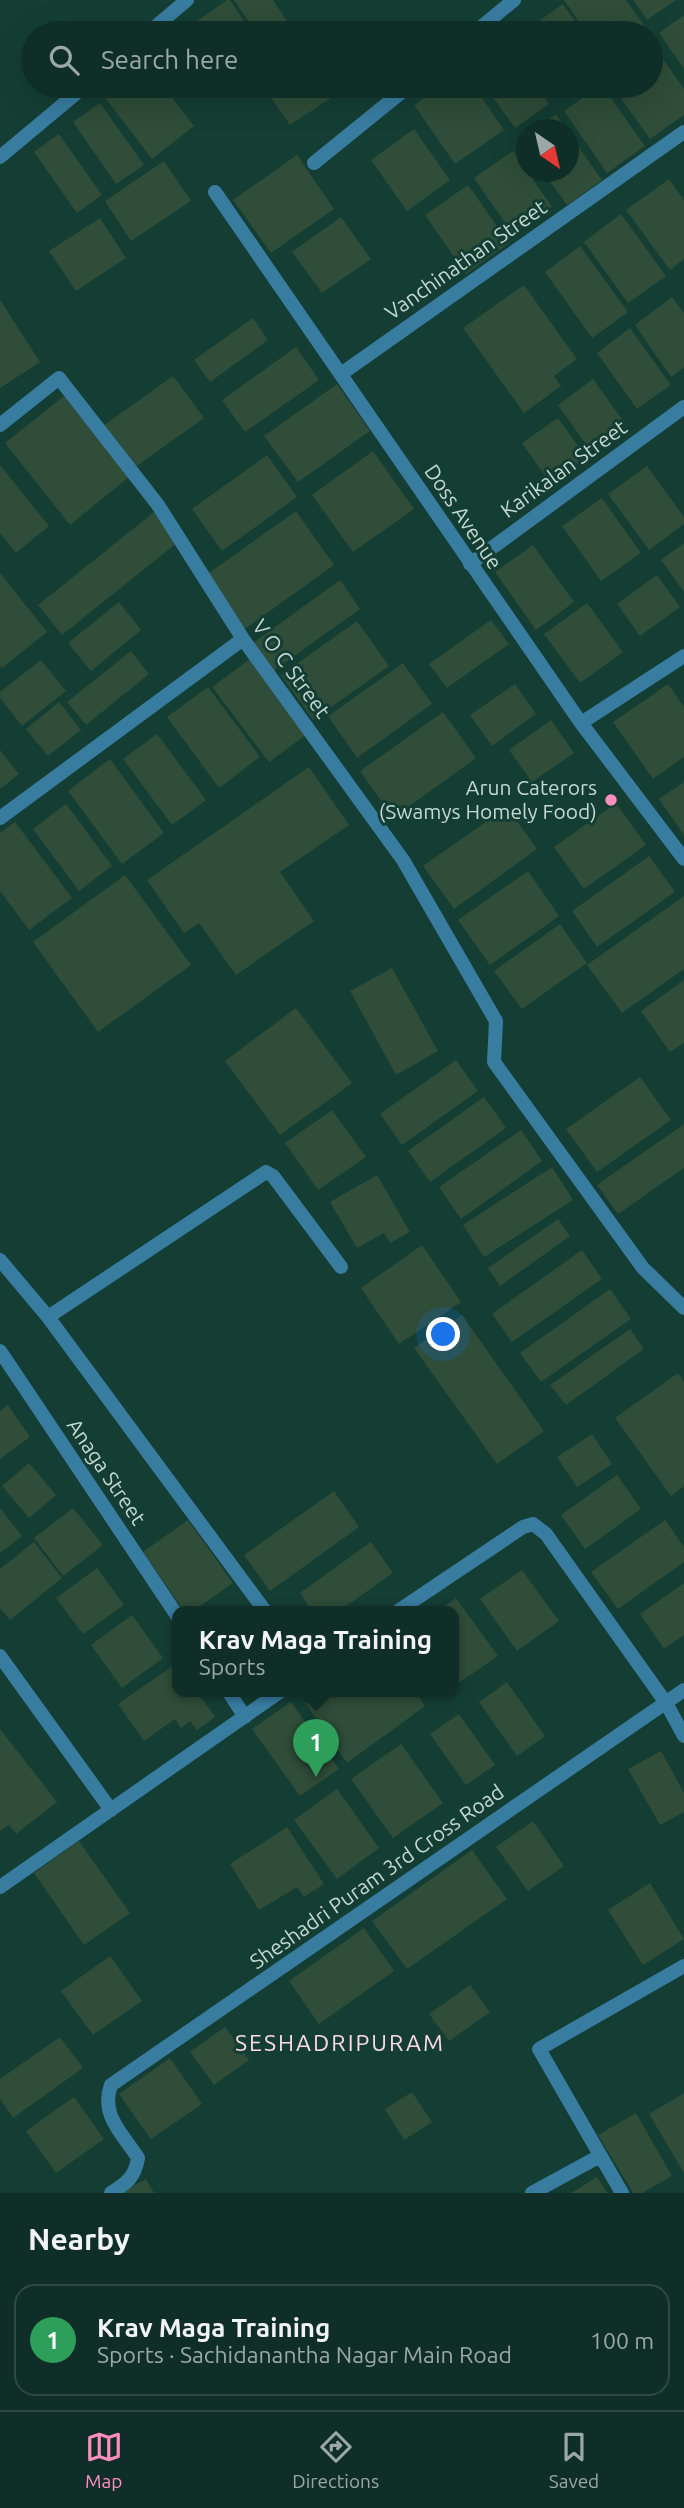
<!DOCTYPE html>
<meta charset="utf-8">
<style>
body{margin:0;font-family:Ubuntu,sans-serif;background:#1d3a33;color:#f1f3f6}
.compass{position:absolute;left:516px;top:119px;width:63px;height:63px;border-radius:50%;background:#0f2e27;box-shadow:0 7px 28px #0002;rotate:146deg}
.you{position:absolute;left:444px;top:1335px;width:24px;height:24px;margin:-18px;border:5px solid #fff;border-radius:50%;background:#1a73e8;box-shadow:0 0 0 10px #1a73e833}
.badge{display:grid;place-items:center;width:46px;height:46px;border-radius:50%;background:#fe8ebd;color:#fff;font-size:23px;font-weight:700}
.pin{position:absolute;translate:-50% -58px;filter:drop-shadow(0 2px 4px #0008)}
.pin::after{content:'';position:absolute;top:37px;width:24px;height:21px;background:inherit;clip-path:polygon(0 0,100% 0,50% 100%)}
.popup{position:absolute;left:172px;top:1606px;width:287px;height:91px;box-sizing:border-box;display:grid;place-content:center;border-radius:14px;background:#0f2e27;filter:drop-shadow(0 2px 5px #0005);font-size:23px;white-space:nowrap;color:#9ba8a7}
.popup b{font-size:26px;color:#f1f3f6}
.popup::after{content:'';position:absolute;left:50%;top:100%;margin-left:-14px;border:14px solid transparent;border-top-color:#0f2e27}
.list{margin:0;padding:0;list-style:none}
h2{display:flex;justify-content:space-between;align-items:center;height:91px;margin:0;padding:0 28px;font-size:30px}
h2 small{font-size:23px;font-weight:400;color:#9ba8a7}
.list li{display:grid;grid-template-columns:46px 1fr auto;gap:21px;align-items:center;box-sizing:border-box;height:112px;margin:0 14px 14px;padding:0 14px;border:2px solid #2f4a44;border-radius:21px}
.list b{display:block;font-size:26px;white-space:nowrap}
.list p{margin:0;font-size:23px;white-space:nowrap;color:#9ba8a7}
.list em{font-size:23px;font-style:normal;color:#9ba8a7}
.icon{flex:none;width:38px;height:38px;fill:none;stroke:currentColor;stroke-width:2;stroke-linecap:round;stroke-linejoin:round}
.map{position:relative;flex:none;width:684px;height:2193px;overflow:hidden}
.search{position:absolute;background:#0f2e27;box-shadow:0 7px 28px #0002;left:21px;right:21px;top:21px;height:77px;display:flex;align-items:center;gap:18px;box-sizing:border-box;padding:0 24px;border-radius:38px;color:#9ba8a7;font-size:26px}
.sheet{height:217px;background:#0f2e27}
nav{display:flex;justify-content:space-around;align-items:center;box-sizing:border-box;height:98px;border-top:2px solid #2f4a44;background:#0f2e27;font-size:19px;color:#9ba8a7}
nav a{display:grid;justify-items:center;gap:4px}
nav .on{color:#fe8ebd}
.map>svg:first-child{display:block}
.building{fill:#2f4d39}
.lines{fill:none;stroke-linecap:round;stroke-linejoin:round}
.minor{stroke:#387ca0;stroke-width:14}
.poi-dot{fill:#fe8ebd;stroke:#143e34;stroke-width:2.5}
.labels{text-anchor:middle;stroke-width:6;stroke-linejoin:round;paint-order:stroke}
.street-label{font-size:21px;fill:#c3d9d2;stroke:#143e34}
.poi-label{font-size:21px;fill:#c3d9d2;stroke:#143e34;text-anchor:end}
.neighbourhood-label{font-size:23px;letter-spacing:2px;fill:#fad9e5;stroke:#143e34}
</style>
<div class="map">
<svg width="684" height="2193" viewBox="0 0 684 2193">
<rect width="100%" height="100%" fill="#143e34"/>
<path class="building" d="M227,0h3l22,33h-47l-8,-12z
M234,0h39l17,26 -11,7h-23z
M564,0h62l18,25 -11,8h-46z
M633,0h43l-29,20z
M563,4l20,29h-61z
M684,15v54l-25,-36z
M651,42l33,47v26l-34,24 -38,-53h39z
M123,86h40l31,40 -42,33 -46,-60z
M263,86h65l6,10 -44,29z
M441,86h33l30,44 -49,34 -41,-59z
M485,86h51l13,18 -34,24z
M599,86h3l43,60 -38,27 -43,-62z
M100,103l44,62 -28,19 -43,-62z
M556,114l11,16h-34z
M414,129l36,51 -43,31 -36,-51z
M568,132l34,48 -35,25 -24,-33h25z
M59,134l43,61 -25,18 -43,-61z
M513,151l39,56 -39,27 -39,-56z
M297,155l37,54 -63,44 -38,-53z
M164,161l27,40 -60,40 -26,-40z
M669,179l15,21v59l-14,11 -44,-60z
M468,185l41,58 -43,31 -41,-59z
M621,214l45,62 -38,27 -44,-61z
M341,217l30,42 -49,34 -30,-41z
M100,218l26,40 -50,33 -27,-40z
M580,246l48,66 -36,26 -47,-66z
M524,285l53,74 -23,17 7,10 -37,27 -61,-85z
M672,297l12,16v54l-13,10 -36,-52z
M0,300l40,62 -40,26z
M253,318l15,22 -58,42 -16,-22z
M630,328l41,57 -34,24 -40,-56z
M296,347l23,33 -74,52 -23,-32z
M173,376l31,42 -70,50 -31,-42z
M593,379l31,43 -36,25 -30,-42z
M337,384l33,47 -72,51 -34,-46z
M64,396l65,81 -59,48 -65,-82z
M558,418l28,39 -36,26 -28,-40z
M373,451l41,58 -61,43 -41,-57z
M267,455l30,42 -75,54 -30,-42z
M0,465l49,61 -33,27 -16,-20z
M647,466l37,51v7l-35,26 -41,-56z
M602,498l39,55 -40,28 -39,-55z
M296,511l38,54 -89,64 -39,-54z
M154,512l24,30 -116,93 -24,-30z
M684,543v49l-23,-32z
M533,545l41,57 -38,28 -41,-58z
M0,573l47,59 -45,36 -2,-2z
M657,575l23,32 -40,29 -23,-32z
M340,580l20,29 -87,62 -20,-28z
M119,602l22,28 -50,41 -23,-28z
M587,603l36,49 -43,31 -36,-49z
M491,620l18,24 -62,44 -18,-24z
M357,621l32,45 -76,54 -32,-45z
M131,651l18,23 -63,51 -19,-23z
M250,659l56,76 -37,27 -57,-75z
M41,660l25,31 -44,35 -22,-28v-6z
M403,663l29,41 -75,54 -29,-42z
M515,684l21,30 -44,32 -22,-31z
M668,684l16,23v50l-31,22 -40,-57z
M208,687l52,70 -41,31 -52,-71z
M59,702l22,28 -33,26 -22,-27z
M443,712l33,46 -83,60 -33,-47z
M551,720l23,33 -42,29 -23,-32z
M157,734l49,66 -34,25 -49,-66z
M0,750l19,24 -19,15z
M110,759l54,74 -42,31 -54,-73z
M309,767l40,58 -69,47 34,49 -78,54 -37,-52 -15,10 -37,-53z
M684,782v53l-25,-36z
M616,803l30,42 -62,44 -30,-42z
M66,804l46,62 -33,25 -46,-62z
M507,807l30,42 -83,60 -31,-43z
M15,822l57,76 -43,32 -29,-39v-58z
M649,856l26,36 -78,55 -25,-36z
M528,871l31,45 -69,49 -32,-45z
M125,875l66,90 -93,67 -65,-90z
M684,896v73l-62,44 -35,-48z
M560,924l27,39 -65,46 -28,-38z
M392,968l46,83 -42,24 -46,-84z
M684,980v63l-14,9 -29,-41z
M296,1008l56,75 -72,52 -55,-74z
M456,1060l22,31 -76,54 -22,-31z
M640,1077l31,43 -74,52 -31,-43z
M484,1097l22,31 -76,54 -22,-31z
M332,1110l34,47 -48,33 -33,-47z
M684,1124v44l-66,46 -21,-29z
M521,1130l21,31 -81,58 -22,-32z
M552,1167l21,33 -89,57 -21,-32z
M377,1175l33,57 -20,11 -6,-10 -27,15 -27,-46z
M558,1219l12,17 -70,50 -12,-18z
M422,1245l39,57 -62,42 -38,-56z
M582,1250l20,29 -90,63 -20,-28z
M610,1289l21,30 -90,63 -21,-29z
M462,1315l82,116 -47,33 -83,-116z
M630,1329l14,20 -78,56 -16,-20z
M678,1373l6,9v104l-13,10 -56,-78z
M8,1405l22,32 -30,22v-48z
M592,1434l20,30 -35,23 -20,-30z
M29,1463l27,32 -27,23 -27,-32z
M617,1475l24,34 -56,40 -24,-34z
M334,1491l25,36 -89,64 -26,-36z
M0,1508l22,28 -22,17z
M73,1508l30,37 -40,31 -29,-38z
M188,1520l45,63 -40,28h-9l-41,-59z
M665,1520l19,27v15l-66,47 -27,-37z
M34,1542l28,36 -52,42 -10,-12v-39z
M371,1542l22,31 -54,38h-27l-12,-18z
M97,1568l27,37 -41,29 -27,-36z
M522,1570l37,51 -42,30 -37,-52z
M684,1583v52l-20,14 -24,-35z
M456,1598l42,58 -44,30v-75h-16z
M132,1615l31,43 -41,30 -31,-43z
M177,1663l1,28h19l18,26 -18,13 -7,-9 -9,7 -6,-9 -31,22 -26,-37z
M507,1682l38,54 -28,20 -38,-54z
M321,1691h94l10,15 -78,57 -42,-60z
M291,1702l48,67 -39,27 -48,-67z
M459,1714l36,51 -29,20 -36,-51z
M0,1729l57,73 -41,32 -7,-9 -9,6z
M401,1744l42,59 -50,35 -42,-59z
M661,1751l23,42v19l-24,13 -32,-56z
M337,1789l42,59 -42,31 -43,-59z
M533,1821l31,45 -36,25 -32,-44z
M287,1827l37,57 -20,13 -7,-10 -38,23 -29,-46z
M79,1841l51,72 -46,32 -50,-72z
M472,1850l35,49 -100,70 -35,-48z
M650,1883l34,56 -41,26 -35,-55z
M364,1928l30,43 -75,53 -30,-43z
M110,1956l32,45 -49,34 -32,-44z
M470,1985l20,27 -41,29 -20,-27z
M225,2027l24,33 -35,25 -24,-33z
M60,2037l23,31 -70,50 -13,-19v-20z
M170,2058l32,46 -51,35 -32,-45z
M412,2092l20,30 -28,18 -19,-31z
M684,2093v80l-35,-59z
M74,2097l30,42 -48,34 -30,-42z
M636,2113l36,63 -30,17h-9l-35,-58z
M597,2177l10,16h-36z
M146,2179l8,14h-34z"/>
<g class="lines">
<path class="minor" d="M148,33l39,-33
M474,33l40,-33
M0,157l85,-71
M314,163l95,-77
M215,192l366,531 103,136
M341,374l343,-242
M0,425l59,-47 99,127 85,134 160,221 93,161 -2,41 149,206 41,40
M470,564l214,-157
M581,723l103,-67
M0,818l243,-179
M0,1260l48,57 217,294
M48,1317l218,-145 7,4 68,91
M0,1351l178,266
M398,1611l125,-84 10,-3 13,10 120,169 18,33
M0,1656l111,154
M228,1691l17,26
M0,1887l281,-196
M111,2193c16,-10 24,-16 27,-35 -16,-25 -38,-43 -27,-73l573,-395
M532,2193l68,-37
M622,2193l-83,-144 145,-83"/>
</g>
<circle class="poi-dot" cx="611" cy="800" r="7"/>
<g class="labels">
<g class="street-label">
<text transform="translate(466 260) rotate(-35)" y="7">Vanchinathan Street</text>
<text transform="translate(564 469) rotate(-36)" y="7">Karikalan Street</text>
<text transform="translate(463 517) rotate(56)" y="7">Doss Avenue</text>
<text transform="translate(291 669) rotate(54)" y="7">V O C Street</text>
<text transform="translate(106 1472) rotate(56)" y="7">Anaga Street</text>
<text transform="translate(377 1877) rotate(-35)" y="7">Sheshadri Puram 3rd Cross Road</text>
</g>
<g class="poi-label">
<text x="597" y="795">Arun Caterors<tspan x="597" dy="24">(Swamys Homely Food)</tspan></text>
</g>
<g class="neighbourhood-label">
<text x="340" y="2051">SESHADRIPURAM</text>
</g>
</g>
</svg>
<svg class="compass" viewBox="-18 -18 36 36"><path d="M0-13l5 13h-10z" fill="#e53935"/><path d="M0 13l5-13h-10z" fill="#9ba8a7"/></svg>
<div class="you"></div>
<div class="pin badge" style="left:316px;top:1777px;background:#2e9e5b">1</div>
<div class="popup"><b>Krav Maga Training</b>Sports</div>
<div class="search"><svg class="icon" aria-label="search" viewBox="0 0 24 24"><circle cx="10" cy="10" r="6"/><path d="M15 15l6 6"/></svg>Search here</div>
</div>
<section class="sheet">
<h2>Nearby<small></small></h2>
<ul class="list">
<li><span class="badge" style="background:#2e9e5b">1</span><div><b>Krav Maga Training</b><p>Sports · Sachidanantha Nagar Main Road</p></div><em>100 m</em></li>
</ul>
</section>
<nav>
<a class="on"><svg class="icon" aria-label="map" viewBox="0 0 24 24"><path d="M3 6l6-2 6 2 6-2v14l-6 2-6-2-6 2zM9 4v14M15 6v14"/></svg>Map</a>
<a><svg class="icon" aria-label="directions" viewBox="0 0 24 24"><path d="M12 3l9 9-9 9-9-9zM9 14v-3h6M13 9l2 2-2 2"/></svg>Directions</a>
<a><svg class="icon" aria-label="saved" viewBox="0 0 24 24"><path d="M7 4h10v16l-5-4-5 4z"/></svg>Saved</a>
</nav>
